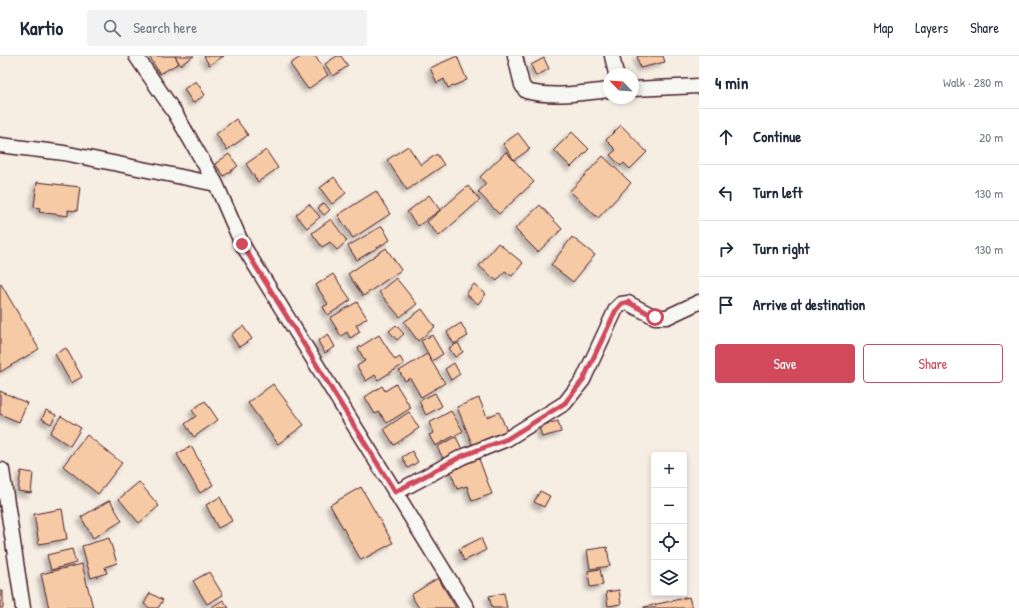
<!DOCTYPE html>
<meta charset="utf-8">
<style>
body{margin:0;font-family:"Patrick Hand",sans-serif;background:#f2f2f3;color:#1f2937}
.controls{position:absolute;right:12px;bottom:12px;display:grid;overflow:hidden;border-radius:4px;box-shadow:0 2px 6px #0003}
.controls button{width:36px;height:36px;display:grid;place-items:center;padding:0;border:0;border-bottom:1px solid #e0e1e3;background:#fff;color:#1f2937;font:20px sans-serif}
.compass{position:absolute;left:603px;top:12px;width:36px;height:36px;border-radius:50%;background:#fff;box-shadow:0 2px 6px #0003;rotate:295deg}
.stop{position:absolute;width:12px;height:12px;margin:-9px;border:3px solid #d1495b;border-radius:50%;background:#fff}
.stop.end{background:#d1495b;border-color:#fff;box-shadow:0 1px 4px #0008}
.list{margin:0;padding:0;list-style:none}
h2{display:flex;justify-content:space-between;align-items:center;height:52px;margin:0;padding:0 16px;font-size:17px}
h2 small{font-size:13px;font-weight:400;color:#747a83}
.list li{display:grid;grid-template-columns:26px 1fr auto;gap:12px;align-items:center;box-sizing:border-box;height:56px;padding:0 16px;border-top:1px solid #e0e1e3}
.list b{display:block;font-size:15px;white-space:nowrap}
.list em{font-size:13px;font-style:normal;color:#747a83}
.actions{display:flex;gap:8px;padding:12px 16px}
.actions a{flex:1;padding:9px 0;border:1px solid #d1495b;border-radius:4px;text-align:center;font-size:14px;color:#d1495b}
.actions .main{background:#d1495b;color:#fff}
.icon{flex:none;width:22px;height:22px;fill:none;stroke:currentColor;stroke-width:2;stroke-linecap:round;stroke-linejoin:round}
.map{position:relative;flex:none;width:699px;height:552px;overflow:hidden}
header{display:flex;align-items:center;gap:24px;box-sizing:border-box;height:56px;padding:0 20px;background:#fff;border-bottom:1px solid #e0e1e3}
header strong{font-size:19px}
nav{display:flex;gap:22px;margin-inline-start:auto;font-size:14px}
.search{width:280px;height:36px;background:#f2f2f3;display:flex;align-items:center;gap:10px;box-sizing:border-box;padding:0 14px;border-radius:4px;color:#747a83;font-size:15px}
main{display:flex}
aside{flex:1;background:#fff}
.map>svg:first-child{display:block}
.building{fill:#f6caa5;stroke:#4a1f2b;filter:url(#shadow)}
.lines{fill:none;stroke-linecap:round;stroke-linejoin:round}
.street-casing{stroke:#4a1f2b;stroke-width:17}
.street{stroke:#f6f6f2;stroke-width:14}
.route{stroke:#d1495b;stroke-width:5}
</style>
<header>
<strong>Kartio</strong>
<div class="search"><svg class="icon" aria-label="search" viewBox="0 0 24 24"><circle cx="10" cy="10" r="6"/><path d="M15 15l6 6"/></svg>Search here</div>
<nav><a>Map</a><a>Layers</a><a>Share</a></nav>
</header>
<main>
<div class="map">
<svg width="699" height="552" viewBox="0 0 699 552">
<defs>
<filter id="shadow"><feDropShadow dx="-3.5" dy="3.5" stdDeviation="2" flood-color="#0004"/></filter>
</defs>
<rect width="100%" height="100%" fill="#f6ede3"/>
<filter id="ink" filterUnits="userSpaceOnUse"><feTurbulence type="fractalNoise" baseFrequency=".025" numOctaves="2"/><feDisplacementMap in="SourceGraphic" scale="8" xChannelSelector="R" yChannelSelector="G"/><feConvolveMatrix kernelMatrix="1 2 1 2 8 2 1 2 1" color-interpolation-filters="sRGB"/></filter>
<g filter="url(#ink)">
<path class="building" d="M149,0h26l4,7 -19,11z
M175,0h19l-14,9z
M204,0h20l-15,9z
M302,0h13l13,19 -20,14 -18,-25z
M337,0h4l7,10 -15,10 -8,-12z
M457,0l10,24 -19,8 -4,-9 -7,4 -7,-15z
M637,0h26l2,6 -25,6z
M544,2l5,11 -13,7 -5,-11z
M196,25l9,14 -12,8 -9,-14z
M236,63l12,16 -21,15 -11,-16z
M621,69l26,27 -17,17 -6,-6 -3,3 -11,-11 6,-5 -10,-10z
M572,76l17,17 -18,18 -17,-17z
M518,77l12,16 -16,11 -11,-16z
M408,90l13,19 16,-11 7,11 -37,25 -20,-30z
M266,94l12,18 -20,14 -12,-18z
M506,96l28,30 -35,32 -21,-22 8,-8 -6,-7z
M229,98l9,12 -14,10 -9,-12z
M603,100l28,27 -33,35 -28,-27z
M334,121l12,16 -14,11 -12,-16z
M37,126l43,5 -3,24 -9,-1v6l-29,-4 1,-4 -6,-1z
M468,130l12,14 -41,36 -12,-14z
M376,135l14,23 -37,24 -15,-23z
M429,139l11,15 -22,16 -11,-14z
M324,147l6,7 -6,5 -6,-7z
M309,148l11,13 -13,11 -11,-13z
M540,149l22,24 -24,23 -23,-23z
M331,163l16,22 -10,9 -7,-8 -8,5 -10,-14z
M382,170l8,14 -33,20 -9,-14z
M572,181l23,18 -22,27 -22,-17z
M498,187l25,20 -11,13 -7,-5 -8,10 -18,-15z
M386,192l15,22 -38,26 -15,-22z
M333,218l18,26 -23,15 -5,-8 5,-3 -12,-19z
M396,222l21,26 -17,13 -21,-25z
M1,228l38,65 -39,23v-87z
M474,228l12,10 -8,10 -12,-10z
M357,246l10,16 -11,7 4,7 -10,6 -3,-6 -6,4 -11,-18z
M422,253l13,18 -17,14 -14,-19z
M461,267l7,13 -14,8 -7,-12z
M396,269l8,9 -7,6 -8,-9z
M243,270l9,13 -13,8 -8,-12z
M328,278l7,13 -10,6 -7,-12z
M379,279l16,25 5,-3 4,7 -26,16 -3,-5 -9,6 -9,-15 8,-5 -7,-13z
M432,279l11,19 -11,7 -11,-20z
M458,287l5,9 -8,5 -6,-9z
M66,292l16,29 -11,6 -16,-29z
M427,298l18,29 -24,14 -11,-19 -5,3 -6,-10z
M454,307l6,11 -9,6 -6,-11z
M273,328l31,41 -26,19 -30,-41z
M396,328l15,24 -24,15 -8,-11 -4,2 -10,-17 17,-11 3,5z
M0,335l27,12 -8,19 -19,-8z
M435,337l7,13 -16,9 -7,-14z
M479,342l8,19 12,-5 8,19 -34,15 -16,-39z
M205,345l13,19 -24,17 -9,-13 11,-8 -4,-6z
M46,354l10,5 -5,9 -9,-5z
M451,355l12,20 -28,15 -6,-11 5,-2 -5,-10z
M409,356l10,16 -25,17 -10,-16z
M61,360l20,12 -11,18 -20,-13z
M558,365l3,11 -19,5 -3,-11z
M87,379l35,28 -24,31 -35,-28z
M456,381l7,14 -18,11 -8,-15z
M191,390l22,39 -13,8 -23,-39z
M412,395l6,11 -10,6 -6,-11z
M478,400l14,38 -20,7 -5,-15 -10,3 -8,-22z
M21,415l12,2 -2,20 -13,-2z
M139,426l20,24 -20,17 -20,-24z
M361,431l32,56 -32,17 -31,-55z
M540,435l10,5 -6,11 -10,-5z
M220,441l12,24 -14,7 -12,-23z
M110,444l12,21 -29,17 -12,-21z
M62,453l5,30 -28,5 -5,-30z
M109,482l8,25 -12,4 2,6 -16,5 -9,-32z
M481,482l5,12 -22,11 -5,-12z
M607,491l3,19 -20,3 -3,-19z
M72,493l4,14 -25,7 -4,-15z
M82,508l11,44h-44l-8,-34z
M600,513l3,16 -13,2 -2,-16z
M209,516l14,23 -16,9 -14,-23z
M438,522l18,30h-37l-8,-13z
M619,534l2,14 -13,2 -2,-14z
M0,535h3v17h-3z
M150,537l13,7 -5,8h-8l-6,-4z
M504,537l3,15h-15l-3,-12z
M689,541l3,11h-48v-1z
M223,544l6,8h-19z"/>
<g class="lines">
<g class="street-casing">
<path id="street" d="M136,0l39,57 41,71 26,60 225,364
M515,0l7,29 4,6c26,7 56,2 83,-1
M612,0l4,18
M633,33l66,-3
M0,89l64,8 152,31
M2,414l21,138
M395,437l67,-36 45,-18 58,-36 18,-23 33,-71 5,-5 7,-1 27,14h12l32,-15"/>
</g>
<use href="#street" class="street"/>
</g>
</g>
<g class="lines" filter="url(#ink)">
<path class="route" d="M242,188l153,248 67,-36 45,-17 58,-36 18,-23 33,-70 5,-6 7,-2 27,15"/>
</g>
</svg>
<div class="controls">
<button>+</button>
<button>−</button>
<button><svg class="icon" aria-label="locate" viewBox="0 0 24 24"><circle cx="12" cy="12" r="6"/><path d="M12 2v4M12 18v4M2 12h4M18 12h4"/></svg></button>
<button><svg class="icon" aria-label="layers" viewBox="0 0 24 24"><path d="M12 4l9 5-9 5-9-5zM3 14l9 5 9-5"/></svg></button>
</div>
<svg class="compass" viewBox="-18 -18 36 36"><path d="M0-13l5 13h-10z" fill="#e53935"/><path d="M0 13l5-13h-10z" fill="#747a83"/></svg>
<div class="stop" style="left:655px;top:261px"></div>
<div class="stop end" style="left:242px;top:188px"></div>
</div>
<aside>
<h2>4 min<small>Walk · 280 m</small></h2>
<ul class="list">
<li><svg class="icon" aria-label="ahead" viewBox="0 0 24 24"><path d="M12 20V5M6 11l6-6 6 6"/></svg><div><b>Continue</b></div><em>20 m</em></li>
<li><svg class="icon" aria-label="left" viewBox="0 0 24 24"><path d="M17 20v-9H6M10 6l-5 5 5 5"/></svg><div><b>Turn left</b></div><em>130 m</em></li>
<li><svg class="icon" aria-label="right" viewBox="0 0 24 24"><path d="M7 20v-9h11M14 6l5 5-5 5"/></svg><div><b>Turn right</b></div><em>130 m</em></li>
<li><svg class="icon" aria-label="arrive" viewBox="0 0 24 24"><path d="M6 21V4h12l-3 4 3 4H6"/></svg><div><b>Arrive at destination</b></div></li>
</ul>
<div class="actions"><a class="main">Save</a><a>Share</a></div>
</aside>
</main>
